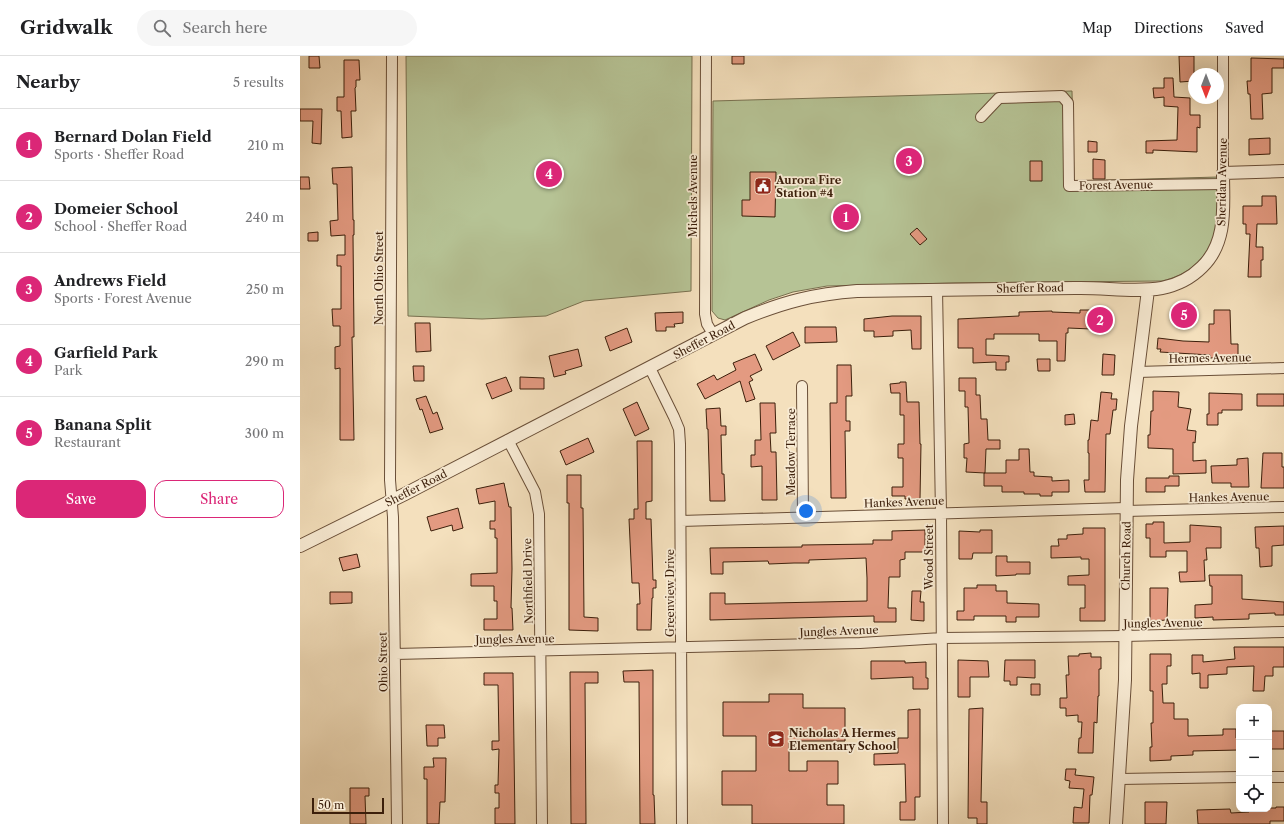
<!DOCTYPE html>
<meta charset="utf-8">
<style>
body{margin:0;font-family:"Libre Caslon Text",serif;background:#f6f6f6;color:#202124}
.controls{position:absolute;right:12px;bottom:12px;display:grid;overflow:hidden;border-radius:8px;box-shadow:0 4px 16px #0002}
.controls button{width:36px;height:36px;display:grid;place-items:center;padding:0;border:0;border-bottom:1px solid #e0e0e0;background:#fff;color:#202124;font:20px sans-serif}
.compass{position:absolute;left:888px;top:12px;width:36px;height:36px;border-radius:50%;background:#fff;box-shadow:0 4px 16px #0002;rotate:180deg}
.scale{position:absolute;left:12px;bottom:10px;width:72px;box-sizing:border-box;padding-left:4px;border:2px solid #3c1f0b;border-top:0;font-size:11px;line-height:14px;white-space:nowrap;color:#3c1f0b;-webkit-text-stroke:3px #f8ebd4;paint-order:stroke}
.you{position:absolute;left:506px;top:455px;width:14px;height:14px;margin:-10px;border:3px solid #fff;border-radius:50%;background:#1a73e8;box-shadow:0 0 0 6px #1a73e833}
.badge{display:grid;place-items:center;width:26px;height:26px;border-radius:50%;background:#db2777;color:#fff;font-size:13px;font-weight:700}
.pin{position:absolute;translate:-50% -50%;border:2px solid #fff;box-shadow:0 1px 4px #0006}
.list{margin:0;padding:0;list-style:none}
h2{display:flex;justify-content:space-between;align-items:center;height:52px;margin:0;padding:0 16px;font-size:17px}
h2 small{font-size:13px;font-weight:400;color:#757577}
.list li{display:grid;grid-template-columns:26px 1fr auto;gap:12px;align-items:center;box-sizing:border-box;height:72px;padding:0 16px;border-top:1px solid #e0e0e0}
.list b{display:block;font-size:15px;white-space:nowrap}
.list p{margin:0;font-size:13px;white-space:nowrap;color:#757577}
.list em{font-size:13px;font-style:normal;color:#757577}
.actions{display:flex;gap:8px;padding:12px 16px}
.actions a{flex:1;padding:9px 0;border:1px solid #db2777;border-radius:12px;text-align:center;font-size:14px;color:#db2777}
.actions .main{background:#db2777;color:#fff}
.icon{flex:none;width:22px;height:22px;fill:none;stroke:currentColor;stroke-width:2;stroke-linecap:round;stroke-linejoin:round}
.map{position:relative;flex:none;width:984px;height:768px;overflow:hidden}
header{display:flex;align-items:center;gap:24px;box-sizing:border-box;height:56px;padding:0 20px;background:#fff;border-bottom:1px solid #e0e0e0}
header strong{font-size:19px}
nav{display:flex;gap:22px;margin-inline-start:auto;font-size:14px}
.search{width:280px;height:36px;background:#f6f6f6;display:flex;align-items:center;gap:10px;box-sizing:border-box;padding:0 14px;border-radius:22px;color:#757577;font-size:15px}
main{display:flex}
aside{flex:1;background:#fff}
.map>svg:first-child{display:block}
.green{fill:#b6c395;stroke:#797150}
.building{fill:#e39a81;stroke:#3c1f0b}
.lines{fill:none;stroke-linecap:round;stroke-linejoin:round}
.minor-casing{stroke:#6a4f38;stroke-width:12}
.tertiary-casing{stroke:#6a4f38;stroke-width:14}
.minor{stroke:#f8ebd4;stroke-width:10}
.tertiary{stroke:#f8ebd4;stroke-width:12}
.labels{text-anchor:middle;stroke-width:3.5;stroke-linejoin:round;paint-order:stroke}
.poi-label{font-size:11px;font-weight:bold;fill:#3c1f0b;stroke:#f8ebd4;text-anchor:start}
.street-label{font-size:11px;fill:#3c1f0b;stroke:#f8ebd4}
</style>
<header>
<strong>Gridwalk</strong>
<div class="search"><svg class="icon" aria-label="search" viewBox="0 0 24 24"><circle cx="10" cy="10" r="6"/><path d="M15 15l6 6"/></svg>Search here</div>
<nav><a>Map</a><a>Directions</a><a>Saved</a></nav>
</header>
<main>
<aside>
<h2>Nearby<small>5 results</small></h2>
<ul class="list">
<li><span class="badge">1</span><div><b>Bernard Dolan Field</b><p>Sports · Sheffer Road</p></div><em>210 m</em></li>
<li><span class="badge">2</span><div><b>Domeier School</b><p>School · Sheffer Road</p></div><em>240 m</em></li>
<li><span class="badge">3</span><div><b>Andrews Field</b><p>Sports · Forest Avenue</p></div><em>250 m</em></li>
<li><span class="badge">4</span><div><b>Garfield Park</b><p>Park</p></div><em>290 m</em></li>
<li><span class="badge">5</span><div><b>Banana Split</b><p>Restaurant</p></div><em>300 m</em></li>
</ul>
<div class="actions"><a class="main">Save</a><a>Share</a></div>
</aside>
<div class="map">
<svg width="984" height="768" viewBox="0 0 984 768">
<rect width="100%" height="100%" fill="#f4e0bd"/>
<filter id="stains"><feTurbulence type="fractalNoise" baseFrequency=".005" numOctaves="4"/><feColorMatrix values="0 0 0 0 .2 0 0 0 0 .09 0 0 0 0 .02 0 0 0 .5 -.17"/></filter>
<radialGradient id="worn" r=".72"><stop offset=".6" stop-color="#630" stop-opacity="0"/><stop offset="1" stop-color="#630" stop-opacity=".3"/></radialGradient>
<path class="green" d="M106,0h286l-1,235 -107,10 -38,15 -64,3 -74,-3z
M772,35l2,90 144,-4c0,17 1,34 -1,50 0,4 -3,8 -4,12 -10,23 -26,36 -51,42l-208,2 -127,3 -34,6 -24,8 -44,20 -7,-2 -6,-7 1,-210z"/>
<path class="building" d="M9,0h10l1,12h-11z
M432,0h12v8h-12z
M879,0h15v25l-14,1z
M951,2l33,1v9h-12v25l-10,1 1,25h-12l-1,-25h-2l-1,-13h4z
M44,4h15l1,20h-4v7l-1,1 1,23h-5l1,26 -10,1 -1,-27h-4v-14h7z
M864,22h9l1,19 16,1v17h10v13l-3,-1v25l-44,-2v3h-7v-12l31,-1 1,-33 -14,-1v-9l-10,1 -1,-10h11z
M0,53h22l-1,35 -9,-1 1,-22h-13z
M970,82v16l-21,1v-16z
M788,85l9,1v10h-9z
M793,103l12,1v19h-12z
M730,105h12v20h-12z
M52,111l1,53h1v15h-1l1,102h-2l2,103h-14v-72l-5,1v-22l5,-1v-20h-7l-1,-17h9v-43h-4v-11h8v-20l-14,1 -1,-15 8,-1 -1,-36h-4l-1,-16z
M450,116h26l-1,45 -33,-1v-16h8z
M0,121h9l1,12h-10z
M962,140h14l1,28h-20l-1,23h7v13h-2v17h-13l2,-43h-4v-10h-3v-18h19z
M617,172l10,11 -7,6 -10,-11z
M18,176v9h-10v-8z
M884,245l11,4 -6,16 -11,-4z
M780,254h24v12h-13v7l-23,-1v5h-2l-1,28h-8v-20h-18v-7h-45v5h-8v16l23,1v6h-3v8h-10v-8l-23,1v-15h-15v-29l61,-3v-4l33,-1v1l28,1z
M914,254h16l1,34h7v13l-28,1v-3l-50,-3 1,-3h-4l1,-11 25,3 26,1v-18h5z
M383,256v11l-9,1 1,3h-9v4h-10l-1,-18z
M592,260h29v33h-9l-1,-19 -18,1v5l-19,1v-6h-10v-12z
M115,267h15l1,28 -15,1z
M505,271h31l1,15 -32,1z
M327,272l5,14 -22,9 -5,-14z
M493,276l7,14 -27,14 -7,-14z
M278,293l4,17 -17,5 1,3 -12,3 -5,-21z
M455,298l7,16 -12,6 3,4 -4,2 6,17 -9,3 -6,-21 -35,18 -8,-15 17,-9 3,5 19,-10 -3,-7z
M803,298l12,1 -1,20h-12z
M737,303h13v12h-12z
M537,309h14l1,31h-6v25h4v10h-5l1,67h-15l-1,-95h7z
M113,310h11v15h-10z
M206,321l6,14 -20,8 -6,-15z
M220,321l24,1v11h-24z
M659,322h17v17h4l1,24h6l1,21h12v9h-14l-1,24 -19,-1 1,-14h-3v-14l5,-1 -1,-36h-3v-16h-6z
M600,326h6l1,20h12l1,42h1l-1,55h-15v-3h-13v-9h11v-29h-5v-14h6v-29h-4v-22h-9l-1,-9 10,-1z
M853,335l26,1 -1,15 13,2 -4,21 9,1 -1,12 -2,-1v19l13,-1v13l-33,1v-25l-25,-1v-13h2l1,-24h2z
M801,336l11,1 -1,6h6l-1,11h-3l-3,24h-4l-1,58h-20l-1,-12h5v-27h-1v-13h1l2,-20 7,1z
M909,337l33,1v16h-20v3h-4v12h-11v-11h2z
M957,338h27v12h-27z
M126,340l7,18 4,-2 6,17 -13,4 -8,-24 -2,1 -4,-11z
M337,346l12,27 -14,7 -12,-27z
M460,347h15l1,30h-6l1,19h5l1,48h-15v-34l-11,1v-12h4v-15h6z
M420,352l1,18h5v9h-5l1,39h2l1,27h-15l-2,-72h-1l-1,-20z
M774,358l1,10 -10,1v-10z
M288,382l6,14 -28,13 -6,-14z
M337,385h15v60l-6,1v17h5l2,61h3v8h-3v10h-1l-1,32h-14v-26h3l-1,-21h-7l-3,-64h5v-10h4z
M719,393h10l1,23h4v4l18,1v4l17,-1v12h-17v4h-12v-2h-16v-2h-22v-6h-18v-13h22v-13h13z
M963,397h19v14h2v21h-23z
M948,402l1,29h-18v-4h-19l-1,-17 26,-1v-6z
M267,419h14v33h2l1,109 14,1v13l-29,-1v-127h-2z
M869,420h10v10h-14v6h-19v-14h23z
M204,427l5,24h2l1,62 -1,39h1l1,22h-29v-11h13v-18h-3v-15h-23v-12l26,-1v-35h-2v-9h-5v-8h5v-20l-16,3 -3,-15z
M158,452l5,20 -10,3 -1,-6 -21,6 -4,-14z
M853,466h11v21l26,-1v-17l31,2v21h-15l1,12h-3l1,21 -25,1 -1,-10h8v-21h-21v6h-16v-19h-4v-14h7z
M984,470v19l-12,1v20l-12,1 -1,-19h-3l-1,-21z
M783,472h22v93h-25v-13h5v-23h-17v-9l21,-1v-16h-8v-2l-30,1v-12h8l-1,-7h9v-4l16,-1z
M625,474v22h-20v7l-5,1v17h-11l-1,31h8v14h-22v-6l-164,4v-27h15v11l142,-3v-23l-1,-20 -57,2v3h-15l-25,1 -1,-3 -45,1v12h-12l-1,-26 92,-1v-2l71,-1v-4h19v-9z
M680,474h12v23h-19l-1,6h-13v-28l21,1z
M57,498l3,13 -17,4 -4,-13z
M696,500h11v6h23v12h-14v1l-20,1z
M909,519h33v24l42,3v13h-9v-2l-26,1v5l-36,1v-3l-18,1v-13l17,-1v-18h-2z
M677,529h19v6h11v12l32,1v13h-23v5h-10v-6h-32v4h-17v-9h7v-23h13z
M850,532h18l-1,32 -17,1z
M612,535h9l-1,11h4v19l-13,-1z
M30,536h22v11l-22,1z
M934,591h50v20h-11v9h-8l-1,15h-11l1,-25 -27,1v7l-19,1v13h-8v-15l-8,1v-19h11v7l32,-3z
M791,597v4h10v12h-2v27h-1l-1,27 -3,-1 -1,31h-15l1,-15h2l1,-16h-4v-7l-12,1v-8h-6v-10h7l-1,-23h3l-1,-19h11v-2z
M850,598h21v12h-4v18h-5l1,19h11v16h14v17l35,-1v-6h13v9h3v12l-46,1v4l-22,1v4l-21,1v-14h2l-1,-24h2v-32h-3z
M658,604l30,1 1,16h-19v20h-12z
M705,604h30v18l-18,-1v8h-7v-4h-6z
M571,605h34v2l21,-1v16h2v11h-15v-12l-42,2z
M353,614v125h1l1,29h-15l-1,-142h-15l-1,-11z
M270,616h28v11h-13l1,141h-15z
M184,617h29l2,151h-20v-16h4v-15h-4v-8h3l1,-36 -7,1v-9h7l-1,-56h-14z
M731,628h9v11h-9z
M469,638h34v14h42v33h-56v30h18v-10h31v23h-11v21h17v19h-92v-19h-30v-34h34v-35h-33v-34h46z
M683,652l-2,94h6v22h-10v-6h-9l1,-109z
M620,653v88h-5v23h-15v-18h6l-1,-38 -31,1v-11l24,-1v-15h10v-28z
M126,669h18l1,13h-7v8h-11z
M969,675h15v18h-15z
M133,702h13l-1,44h-5l-1,22h-12v-45h-3v-12h10z
M766,713h10l-1,6 19,2 -2,18h-2l-1,28h-16l1,-16 8,1 2,-19 -15,-1 1,-7 -5,-1z
M50,732h19v8h-4l1,28h-16z
M845,746h22l-1,22h-21z
M976,751h8v14h-14v3h-72l-1,-14 33,-1 1,4 18,-1v-3h20v-1h7z"/>
<g class="lines">
<g class="minor-casing">
<path id="minor" d="M92,0l-2,424 3,37 4,307
M406,0l-1,258 2,10 6,10
M681,61l18,-19 63,-2 6,7 1,83 154,-2
M923,117v-117
M637,233l4,224 2,311
M350,312l24,49 5,12 1,15 2,380
M837,316l147,-4
M502,330l1,131
M208,384l27,52 4,22 3,310
M826,455l158,-4
M381,465l445,-13
M95,598l465,-11 82,-5 183,-2 159,-4
M969,721h15
M820,723l119,-2"/>
</g>
<g class="tertiary-casing">
<path id="tertiary" d="M0,490l105,-52 340,-176c39,-16 69,-24 112,-27 72,-1 145,-2 218,-3 29,-1 59,5 87,0 15,-3 30,-11 40,-21 26,-25 21,-62 21,-94l61,-2
M816,768l9,-144 2,-200 4,-54 17,-136"/>
</g>
<use href="#minor" class="minor"/>
<use href="#tertiary" class="tertiary"/>
</g>
<defs>
<g id="civic-square" transform="scale(0.9)"><rect x="-9" y="-9" width="18" height="18" rx="4" fill="#8f2418" stroke="#f8ebd4"/><path d="M-.6-6.5H3V-4.5H.6V-3L4-1V1h2V6H-6V1h2V-1L-.6-3ZM-1.2 2.5V6h2.4V2.5Z" fill="#fff"/></g>
<g id="school-square" transform="scale(0.9)"><rect x="-9" y="-9" width="18" height="18" rx="4" fill="#8f2418" stroke="#f8ebd4"/><path d="M0-5L7-2L0 1L-7-2ZM-4 1L0 2.5L4 1V4Q0 6-4 4Z" fill="#fff"/></g>
</defs>
<g fill-rule="evenodd">
<use href="#civic-square" x="463" y="130"/>
<use href="#school-square" x="476" y="683"/>
</g>
<g class="labels">
<g class="poi-label">
<text x="476" y="128">Aurora Fire<tspan x="476" dy="13">Station #4</tspan></text>
<text x="489" y="681">Nicholas A Hermes<tspan x="489" dy="13">Elementary School</tspan></text>
</g>
<g class="street-label">
<text transform="translate(922 126) rotate(-89)" y="4">Sheridan Avenue</text>
<text transform="translate(816 129) rotate(-1)" y="4">Forest Avenue</text>
<text transform="translate(393 140) rotate(-90)" y="4">Michels Avenue</text>
<text transform="translate(79 222) rotate(-90)" y="4">North Ohio Street</text>
<text transform="translate(730 232) rotate(-1)" y="4">Sheffer Road</text>
<text transform="translate(404 284) rotate(-28)" y="4">Sheffer Road</text>
<text transform="translate(910 302) rotate(-1)" y="4">Hermes Avenue</text>
<text transform="translate(491 396) rotate(-90)" y="4">Meadow Terrace</text>
<text transform="translate(116 432) rotate(-27)" y="4">Sheffer Road</text>
<text transform="translate(929 441) rotate(-1)" y="4">Hankes Avenue</text>
<text transform="translate(604 446) rotate(-2)" y="4">Hankes Avenue</text>
<text transform="translate(826 500) rotate(-89)" y="4">Church Road</text>
<text transform="translate(629 501) rotate(-90)" y="4">Wood Street</text>
<text transform="translate(228 525) rotate(-91)" y="4">Northfield Drive</text>
<text transform="translate(370 537) rotate(-90)" y="4">Greenview Drive</text>
<text transform="translate(863 567) rotate(-1)" y="4">Jungles Avenue</text>
<text transform="translate(539 575) rotate(-2)" y="4">Jungles Avenue</text>
<text transform="translate(215 583) rotate(-1)" y="4">Jungles Avenue</text>
<text transform="translate(83 606) rotate(-91)" y="4">Ohio Street</text>
</g>
</g>
<rect width="100%" height="100%" filter="url(#stains)"/>
<rect width="100%" height="100%" fill="url(#worn)"/>
</svg>
<div class="controls">
<button>+</button>
<button>−</button>
<button><svg class="icon" aria-label="locate" viewBox="0 0 24 24"><circle cx="12" cy="12" r="6"/><path d="M12 2v4M12 18v4M2 12h4M18 12h4"/></svg></button>
</div>
<svg class="compass" viewBox="-18 -18 36 36"><path d="M0-13l5 13h-10z" fill="#e53935"/><path d="M0 13l5-13h-10z" fill="#757577"/></svg>
<div class="scale">50 m</div>
<div class="you"></div>
<div class="pin badge" style="left:546px;top:161px">1</div>
<div class="pin badge" style="left:800px;top:264px">2</div>
<div class="pin badge" style="left:609px;top:105px">3</div>
<div class="pin badge" style="left:249px;top:118px">4</div>
<div class="pin badge" style="left:884px;top:259px">5</div>
</div>
</main>
